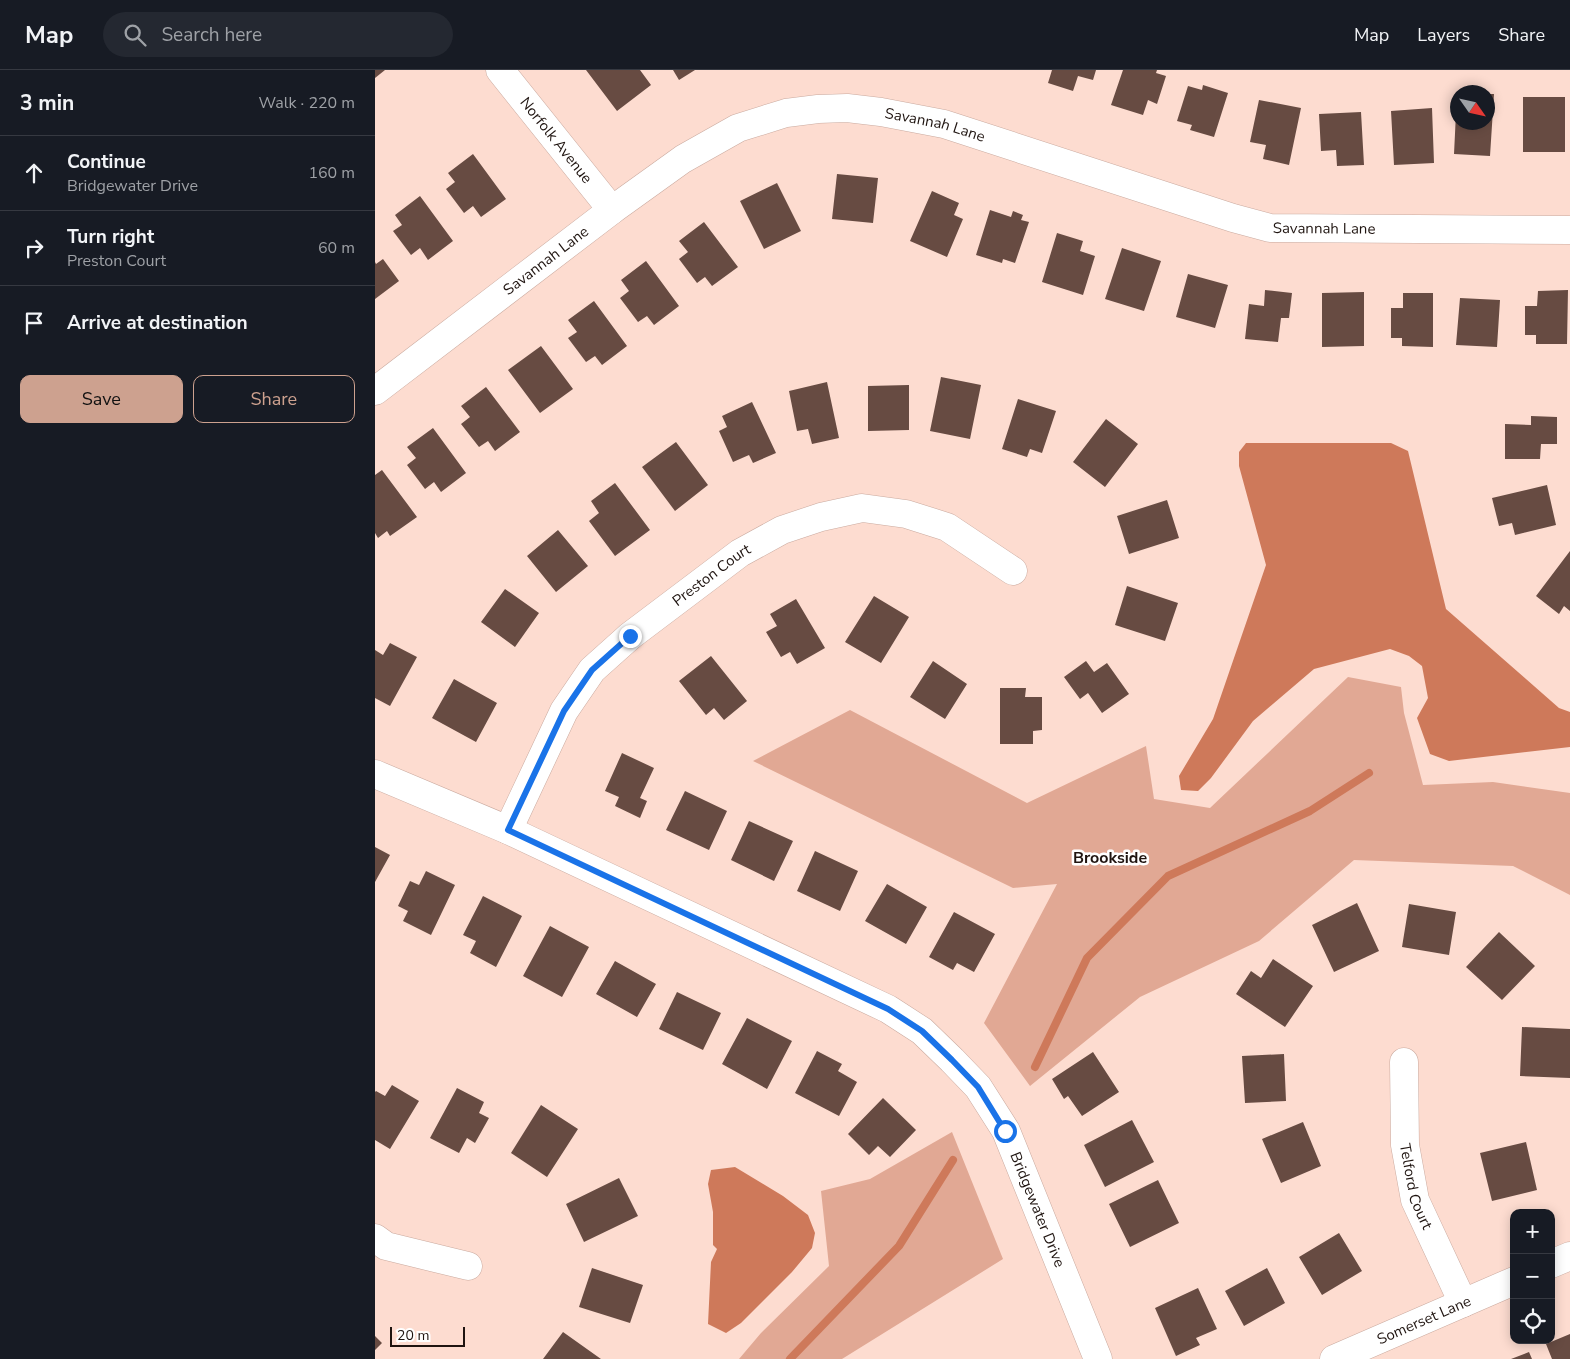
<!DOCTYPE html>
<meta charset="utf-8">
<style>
body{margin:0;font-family:"Nunito Sans",sans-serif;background:#242831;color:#f1f3f6}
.controls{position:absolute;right:15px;bottom:15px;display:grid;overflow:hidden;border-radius:10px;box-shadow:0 2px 12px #0003}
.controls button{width:45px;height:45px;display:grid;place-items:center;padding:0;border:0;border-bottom:1px solid #363941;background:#171b24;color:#f1f3f6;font:25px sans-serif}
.compass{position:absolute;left:1075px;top:15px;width:45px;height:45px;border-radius:50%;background:#171b24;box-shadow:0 2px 12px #0003;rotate:124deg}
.scale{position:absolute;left:15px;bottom:12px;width:75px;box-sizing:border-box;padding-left:5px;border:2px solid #1f1410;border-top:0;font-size:14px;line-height:18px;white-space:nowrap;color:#1f1410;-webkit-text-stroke:4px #fff;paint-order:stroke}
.stop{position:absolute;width:15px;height:15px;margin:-11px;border:4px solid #1a73e8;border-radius:50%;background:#fff}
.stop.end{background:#1a73e8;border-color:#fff;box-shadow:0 1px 5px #0008}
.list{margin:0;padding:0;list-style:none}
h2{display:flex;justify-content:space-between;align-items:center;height:65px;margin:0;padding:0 20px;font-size:21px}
h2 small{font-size:16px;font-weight:400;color:#9ea1a6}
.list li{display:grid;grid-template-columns:32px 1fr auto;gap:15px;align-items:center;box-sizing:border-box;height:75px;padding:0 20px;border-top:1px solid #363941}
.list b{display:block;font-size:19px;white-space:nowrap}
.list p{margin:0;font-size:16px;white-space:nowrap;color:#9ea1a6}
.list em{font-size:16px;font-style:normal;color:#9ea1a6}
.actions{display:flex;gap:10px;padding:15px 20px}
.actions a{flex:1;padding:11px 0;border:1px solid #cda18f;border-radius:10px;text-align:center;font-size:18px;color:#cda18f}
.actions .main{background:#cda18f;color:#111}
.icon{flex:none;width:28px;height:28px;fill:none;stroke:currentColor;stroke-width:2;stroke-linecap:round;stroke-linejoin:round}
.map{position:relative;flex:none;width:1195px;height:1289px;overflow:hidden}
header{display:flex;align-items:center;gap:30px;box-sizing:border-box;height:70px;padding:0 25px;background:#171b24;border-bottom:1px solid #363941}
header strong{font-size:24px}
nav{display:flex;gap:28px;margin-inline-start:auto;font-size:18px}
.search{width:350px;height:45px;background:#242831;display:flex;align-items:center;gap:12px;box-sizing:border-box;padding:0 18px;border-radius:28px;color:#9ea1a6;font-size:19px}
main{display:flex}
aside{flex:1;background:#171b24}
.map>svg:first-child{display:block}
.green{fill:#e1a894}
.water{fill:#ce795a}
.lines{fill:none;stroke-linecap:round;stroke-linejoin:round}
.stream{stroke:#ce795a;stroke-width:8}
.building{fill:#674b42}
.minor-casing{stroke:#caaa9f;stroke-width:29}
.minor{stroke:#fff;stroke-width:28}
.route{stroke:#1a73e8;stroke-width:6}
.labels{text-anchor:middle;stroke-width:5;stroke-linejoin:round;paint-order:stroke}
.street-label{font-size:15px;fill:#1f1410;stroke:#fff}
.neighbourhood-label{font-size:16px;font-weight:bold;fill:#1f1410;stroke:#fff}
</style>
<header>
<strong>Map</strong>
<div class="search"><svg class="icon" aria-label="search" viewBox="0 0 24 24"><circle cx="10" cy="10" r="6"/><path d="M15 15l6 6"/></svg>Search here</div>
<nav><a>Map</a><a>Layers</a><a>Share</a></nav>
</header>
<main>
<aside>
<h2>3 min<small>Walk · 220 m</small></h2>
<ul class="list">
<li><svg class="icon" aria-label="ahead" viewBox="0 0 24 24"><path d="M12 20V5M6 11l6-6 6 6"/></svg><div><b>Continue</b><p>Bridgewater Drive</p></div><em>160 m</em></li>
<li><svg class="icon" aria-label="right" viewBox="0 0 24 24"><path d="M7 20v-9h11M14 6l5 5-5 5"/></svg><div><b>Turn right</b><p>Preston Court</p></div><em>60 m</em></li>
<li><svg class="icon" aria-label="arrive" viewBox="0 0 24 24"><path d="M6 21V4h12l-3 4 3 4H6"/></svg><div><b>Arrive at destination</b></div></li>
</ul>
<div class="actions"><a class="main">Save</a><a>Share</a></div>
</aside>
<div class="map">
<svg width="1195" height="1289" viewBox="0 0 1195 1289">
<rect width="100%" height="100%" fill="#fddcd0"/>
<path class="green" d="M973,607l53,10 3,26 19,72 70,-3 77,11v102l-57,-29 -159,-6 -95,81 -119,56 -110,89 -46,-63 73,-139 -44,4 -260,-127 97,-51 177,93 119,-57 8,53 56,9z
M577,1062l51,127 -161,100h-103l22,-26 68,-67 -8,-75 49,-12z"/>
<path class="water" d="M871,373h145l17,8 38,158 113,99 11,4v35l-121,14 -19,-7 -13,-36 11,-20 -6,-32 -13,-10 -19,-7 -76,20 -61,52 -42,57 -13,13 -17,-1 -2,-14 34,-57 53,-154 -27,-99v-14z
M360,1097l48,29 25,19 7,18 -3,15 -20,24 -51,51 -15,10 -18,-9 3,-62 6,-13 -4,-4v-33l-5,-28 3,-14z"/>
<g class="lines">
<path class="stream" d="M660,997l52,-109 81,-82 142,-65 59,-38
M415,1289l109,-113 54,-86"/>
</g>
<path class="building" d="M0,0h10l-10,8z
M211,0h54l11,15 -34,26z
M298,0h22l-16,10z
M677,0h44l-3,10 -15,-4 -5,15 -25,-8z
M748,0h34l-1,3 10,3 -9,28 -9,-4 -5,15 -32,-10z
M828,15l25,8 -14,44 -24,-7 2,-5 -15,-4 11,-35 14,4z
M1112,24h7l-4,62 -36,-2 2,-41h1v9h30z
M1148,27h42v55h-42z
M884,30l42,8 -12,57 -26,-6 3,-14 -16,-3z
M1057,38l2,55 -40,2 -3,-54z
M986,42l3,53 -27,1 -1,-16 -15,1 -2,-37z
M98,84l33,45 -25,18 -8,-11 -9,7 -18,-24 9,-7 -7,-9z
M462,104l41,4 -5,45 -41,-4z
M402,113l24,48 -37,18 -24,-48z
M557,121l27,12 -5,12 9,4 -16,38 -37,-16z
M45,126l33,45 -25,19 -8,-12 -9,7 -18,-24 9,-6 -7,-10z
M615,140l21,7 2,-6 10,4 -2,5 8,2 -14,41 -12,-4 -1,4 -26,-8z
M329,152l34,45 -26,19 -7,-9 -8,6 -18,-24 9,-7 -9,-11z
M682,163l26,8 -3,10 15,5 -12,39 -41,-13z
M747,178l39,13 -17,50 -39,-12z
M8,189l16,22 -24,18v-37l1,2z
M271,191l33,45 -25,19 -7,-9 -9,6 -18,-24 9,-7 -8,-11z
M813,204l40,11 -13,43 -39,-11z
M890,220l27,3 -3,25h-8l-3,24 -33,-3 4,-35 15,2z
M1193,220l-1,54h-31v-9h-11v-29h12l1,-15z
M989,222v54l-42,1v-54z
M1028,223h30v54l-31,-1v-8h-11v-30h12z
M1085,228l40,2 -3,47 -41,-2z
M219,231l33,45 -25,19 -7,-9 -9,6 -18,-24 9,-6 -9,-12z
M166,276l32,43 -33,24 -32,-43z
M566,307l40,8 -11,54 -40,-8z
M452,312l12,56 -27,6 -4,-15 -11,2 -8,-40z
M534,315v45l-41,1v-45z
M111,317l34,45 -25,19 -7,-10 -9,6 -18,-23 9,-7 -9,-11z
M643,329l38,12 -14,42 -12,-4 -3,8 -25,-8z
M377,332l24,51 -23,10 -4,-8 -16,7 -14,-31 8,-4 -5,-11z
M1156,346l26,1v27h-16l-1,15h-35v-35l26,1z
M731,349l32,25 -33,43 -32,-25z
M58,358l33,45 -25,19 -7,-10 -9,7 -18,-24 9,-7 -9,-11z
M301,372l32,43 -33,26 -33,-44z
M7,400l35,47 -27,19 -3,-5 -9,7 -3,-5v-58z
M240,413l35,47 -35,26 -26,-35 10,-8 -8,-12z
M1172,415l9,40 -41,10 -3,-12 -13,3 -7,-28z
M792,430l12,38 -50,16 -12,-38z
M183,460l30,36 -32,26 -29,-36z
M1195,481v60l-6,-5 -5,8 -23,-18z
M752,516l51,17 -13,38 -50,-16z
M130,519l34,24 -24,34 -34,-25z
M499,526l35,21 -28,46 -36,-21z
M421,529l29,49 -28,16 -7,-12 -9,5 -15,-25 11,-6 -7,-12z
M15,573l27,14 -27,49 -15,-8v-48l8,5z
M336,586l36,45 -23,19 -10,-12 -8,7 -27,-34z
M558,591l34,23 -22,35 -35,-22z
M711,591l8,11 13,-9 22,31 -27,19 -14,-20 -8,6 -16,-22z
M79,609l43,24 -21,39 -44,-24z
M625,618h26l-1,9h17v33l-9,1v13h-33z
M247,683l32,15 -14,30 7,3 -7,17 -25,-12 4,-9 -14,-6z
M310,721l42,20 -18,39 -43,-20z
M374,751l44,20 -19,40 -43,-21z
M0,777l15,8 -15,27z
M440,781l43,20 -18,40 -43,-20z
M51,801l29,14 -24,50 -28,-14 5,-10 -10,-5 12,-25 9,4z
M512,814l40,23 -21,37 -41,-23z
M108,826l39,20 -26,51 -26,-14 6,-12 -13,-6z
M982,833l22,48 -45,21 -22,-47z
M1034,834l47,8 -7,43 -47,-8z
M579,842l41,22 -21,38 -17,-9 -4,7 -24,-13z
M175,856l39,21 -27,50 -39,-21z
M1124,862l36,34 -33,34 -36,-33z
M898,889l40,27 -28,41 -49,-33 15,-23 10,7z
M240,891l41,23 -19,33 -41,-23z
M302,922l44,21 -18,37 -44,-21z
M372,948l45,23 -25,48 -45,-25z
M1147,957l48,2v49l-50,-2z
M442,981l25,13 -4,7 19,11 -18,34 -44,-23z
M718,982l26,40 -37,24 -14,-20 -4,3 -12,-20z
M909,984l2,47 -41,2 -3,-47z
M17,1015l27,16 -29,48 -15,-9v-48l1,-1 9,5z
M82,1018l27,14 -5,11 10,5 -14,25 -8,-5 -8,15 -29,-15z
M508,1028l33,32 -26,27 -12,-11 -9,9 -21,-21z
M166,1035l37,24 -31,48 -36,-24z
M757,1050l22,42 -49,25 -21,-42z
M928,1052l18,44 -40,17 -19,-44z
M1151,1072l11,48 -45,11 -12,-48z
M244,1108l19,38 -54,26 -18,-38z
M783,1110l21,43 -49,24 -21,-43z
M964,1163l23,38 -40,24 -23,-38z
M217,1198l51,17 -13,38 -51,-16z
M892,1198l18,35 -41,23 -19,-35z
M823,1218l19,41 -21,9 4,7 -24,11 -21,-48z
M188,1262l38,27h-58z
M1195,1264v25h-18l-6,-15z
M0,1266l7,7 -7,7z
M1154,1282l3,7h-21z"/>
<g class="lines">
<g class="minor-casing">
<g id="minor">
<path id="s1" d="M125,0l112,140"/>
<path id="s2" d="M0,321l237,-181 71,-51 55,-31 48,-15 32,-4 29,-1 34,4 63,12 289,94 37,10 300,2"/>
<path id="s3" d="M0,704l133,56 380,179 34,22 30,29 26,27 28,44 92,228"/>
<path id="s4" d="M133,760l56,-119 28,-41 38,-34 110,-83 42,-23 39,-13 41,-9 44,6 41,13 66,44"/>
<path id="s5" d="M1029,992l1,83 10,55 48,103"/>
<path d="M0,1168l11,8 82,20"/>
<path d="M1176,1194l19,-8"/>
<path id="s6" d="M959,1289l180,-78"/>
</g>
</g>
<use href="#minor" class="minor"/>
</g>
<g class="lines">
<path class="route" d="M255,566l-38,34 -28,41 -56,119 380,179 34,22 30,29 26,27 27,44"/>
</g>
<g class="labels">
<g class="street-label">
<text dy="5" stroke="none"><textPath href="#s2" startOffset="650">Savannah Lane</textPath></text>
<text dy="5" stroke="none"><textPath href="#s1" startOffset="90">Norfolk Avenue</textPath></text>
<text dy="5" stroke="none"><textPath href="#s2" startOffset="1055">Savannah Lane</textPath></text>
<text dy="5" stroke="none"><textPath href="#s2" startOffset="215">Savannah Lane</textPath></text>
<text dy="5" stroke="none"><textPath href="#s4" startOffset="334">Preston Court</textPath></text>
<text dy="5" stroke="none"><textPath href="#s5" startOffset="126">Telford Court</textPath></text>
<text dy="5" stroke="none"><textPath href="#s3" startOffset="821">Bridgewater Drive</textPath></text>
<text dy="5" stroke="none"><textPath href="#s6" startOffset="98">Somerset Lane</textPath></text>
</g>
<g class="neighbourhood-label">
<text x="735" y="793">Brookside</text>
</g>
</g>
</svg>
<div class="controls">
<button>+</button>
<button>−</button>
<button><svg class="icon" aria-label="locate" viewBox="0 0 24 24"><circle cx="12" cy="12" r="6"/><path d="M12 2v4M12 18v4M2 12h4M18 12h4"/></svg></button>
</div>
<svg class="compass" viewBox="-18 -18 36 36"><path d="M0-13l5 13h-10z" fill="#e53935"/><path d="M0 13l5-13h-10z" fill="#9ea1a6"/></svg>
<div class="scale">20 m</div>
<div class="stop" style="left:630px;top:1061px"></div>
<div class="stop end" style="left:255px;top:566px"></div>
</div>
</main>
